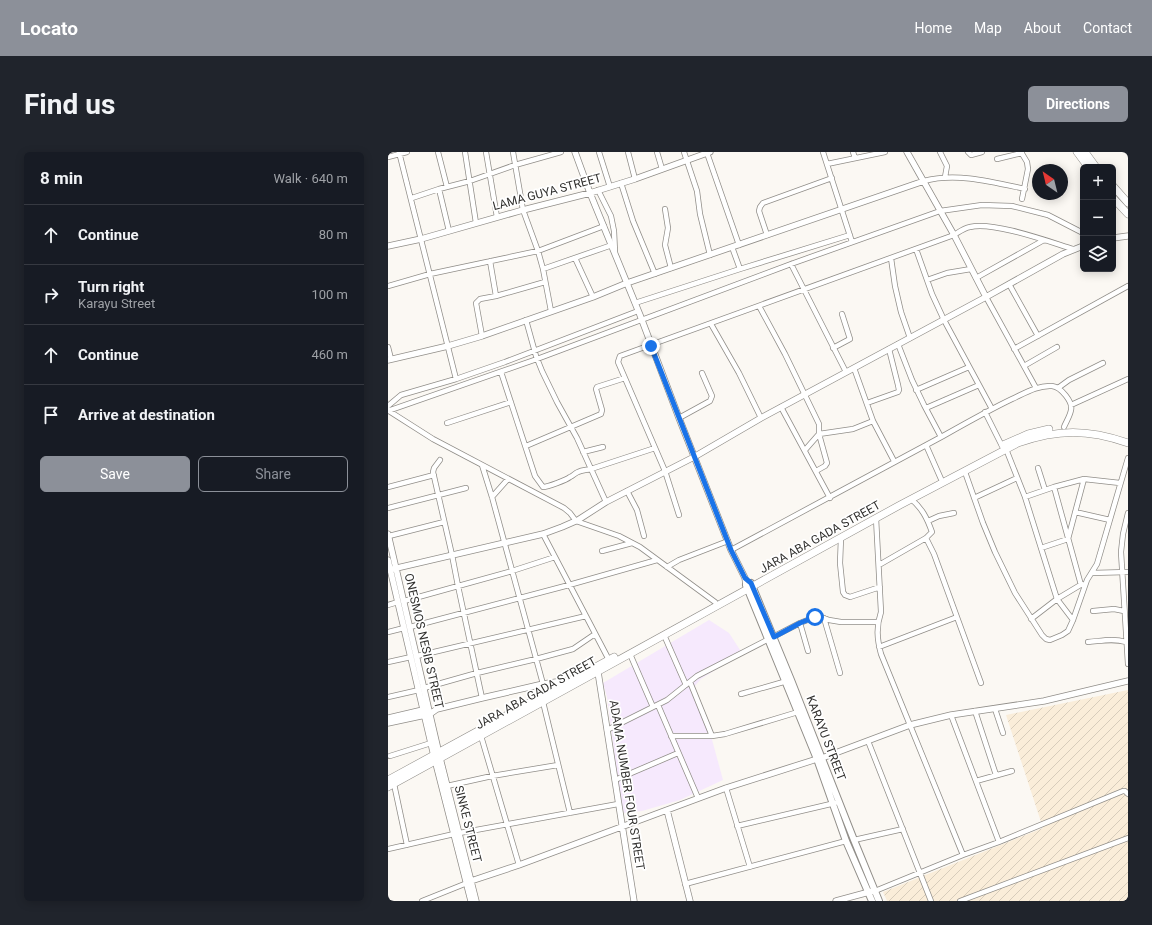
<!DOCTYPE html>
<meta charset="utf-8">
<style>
body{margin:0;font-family:Roboto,sans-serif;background:#20242c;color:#f1f3f6}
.controls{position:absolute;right:12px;top:12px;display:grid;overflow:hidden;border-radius:6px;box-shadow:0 2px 10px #0003}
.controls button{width:36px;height:36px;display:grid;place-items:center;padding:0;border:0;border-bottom:1px solid #363941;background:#171b24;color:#f1f3f6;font:20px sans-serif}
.compass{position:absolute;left:644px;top:12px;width:36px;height:36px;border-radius:50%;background:#171b24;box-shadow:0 2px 10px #0003;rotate:325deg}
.stop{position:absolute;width:12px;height:12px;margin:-9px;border:3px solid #1a73e8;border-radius:50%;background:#fff}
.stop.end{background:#1a73e8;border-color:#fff;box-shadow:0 1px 4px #0008}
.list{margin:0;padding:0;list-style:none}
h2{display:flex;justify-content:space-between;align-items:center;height:52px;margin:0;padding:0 16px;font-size:17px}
h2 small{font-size:13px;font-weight:400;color:#9ea1a6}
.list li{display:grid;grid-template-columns:26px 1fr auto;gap:12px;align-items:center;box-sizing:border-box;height:60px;padding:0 16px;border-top:1px solid #363941}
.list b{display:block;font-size:15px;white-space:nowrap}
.list p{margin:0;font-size:13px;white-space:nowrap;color:#9ea1a6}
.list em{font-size:13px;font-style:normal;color:#9ea1a6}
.actions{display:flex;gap:8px;padding:12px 16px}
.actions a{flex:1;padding:9px 0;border:1px solid #8c9099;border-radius:6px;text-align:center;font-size:14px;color:#8c9099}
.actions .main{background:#8c9099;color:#fff}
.icon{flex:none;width:22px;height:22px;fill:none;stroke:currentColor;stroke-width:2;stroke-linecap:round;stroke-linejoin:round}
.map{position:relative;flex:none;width:740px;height:749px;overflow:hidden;border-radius:6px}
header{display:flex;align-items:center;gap:24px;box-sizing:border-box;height:56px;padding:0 20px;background:#8c9099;color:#fff}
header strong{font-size:19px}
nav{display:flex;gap:22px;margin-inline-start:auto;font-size:14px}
.intro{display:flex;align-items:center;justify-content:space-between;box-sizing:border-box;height:96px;padding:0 24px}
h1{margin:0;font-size:28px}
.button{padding:10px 18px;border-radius:6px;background:#8c9099;color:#fff;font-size:14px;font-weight:700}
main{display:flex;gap:24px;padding:0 24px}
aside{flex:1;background:#171b24;border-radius:6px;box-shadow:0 2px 10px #0003}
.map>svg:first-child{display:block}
.commercial{fill:#f6e9fd}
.industrial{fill:url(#industrial-furrows)}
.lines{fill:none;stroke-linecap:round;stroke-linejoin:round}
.minor-casing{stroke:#918e89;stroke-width:6}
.tertiary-casing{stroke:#918e89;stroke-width:7}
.secondary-casing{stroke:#918e89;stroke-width:8}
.primary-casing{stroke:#918e89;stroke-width:8}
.minor{stroke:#fff;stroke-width:4.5}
.tertiary{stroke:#fff;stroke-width:5.5}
.secondary{stroke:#fff;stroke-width:6}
.primary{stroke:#fff;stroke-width:7}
.route{stroke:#1a73e8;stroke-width:5}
.labels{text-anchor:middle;stroke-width:3.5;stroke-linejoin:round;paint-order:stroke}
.street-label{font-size:12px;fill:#31302e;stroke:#fff}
</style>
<header>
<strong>Locato</strong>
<nav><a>Home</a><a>Map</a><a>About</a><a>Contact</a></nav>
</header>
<div class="intro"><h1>Find us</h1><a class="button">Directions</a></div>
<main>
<aside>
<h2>8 min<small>Walk · 640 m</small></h2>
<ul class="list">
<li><svg class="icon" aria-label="ahead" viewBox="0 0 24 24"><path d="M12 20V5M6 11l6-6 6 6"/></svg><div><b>Continue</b></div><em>80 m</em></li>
<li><svg class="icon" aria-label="right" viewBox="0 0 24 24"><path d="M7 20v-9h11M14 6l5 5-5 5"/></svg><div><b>Turn right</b><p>Karayu Street</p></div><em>100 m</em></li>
<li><svg class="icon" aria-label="ahead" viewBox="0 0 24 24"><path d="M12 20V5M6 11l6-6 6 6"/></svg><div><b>Continue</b></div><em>460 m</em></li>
<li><svg class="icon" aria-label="arrive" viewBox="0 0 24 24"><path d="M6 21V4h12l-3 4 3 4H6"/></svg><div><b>Arrive at destination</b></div></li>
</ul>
<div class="actions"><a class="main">Save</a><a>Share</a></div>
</aside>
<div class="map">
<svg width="740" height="749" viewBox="0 0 740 749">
<defs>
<pattern id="industrial-furrows" width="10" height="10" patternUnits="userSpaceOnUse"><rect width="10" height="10" fill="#faedd9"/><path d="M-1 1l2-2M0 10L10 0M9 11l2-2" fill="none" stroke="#d7ccbb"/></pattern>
</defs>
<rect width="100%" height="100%" fill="#fbf8f3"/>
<path class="commercial" d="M321,468l20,13 13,20 -41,26 -9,10 13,25 18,66 -43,20 -38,11 -18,2 -4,-18 -13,-98 -4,-14z"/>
<path class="industrial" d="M740,538v211h-241l-4,-9 160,-64 -37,-113z"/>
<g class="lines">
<g class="minor-casing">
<path id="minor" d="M11,0l57,227
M50,0l9,35
M77,0l11,71
M98,0l11,65
M125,0l10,58 15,41 5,18 8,42
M211,0l11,35
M240,0l7,27
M269,0l5,17
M296,0l13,39 3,23 10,41
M435,0l29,90
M465,0l2,6
M552,0l7,14 -2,11
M580,0l3,3 11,-3
M633,0l6,10 1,7 -6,30
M319,1l32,92
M0,5l19,-5
M609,7l25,-6
M439,12l58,-12
M536,29c32,-9 69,1 101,8
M233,31l12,38 22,53
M51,37l10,42
M210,38l13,26 3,15 1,21
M24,46l27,-9 31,-8 45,-16 46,-13
M277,57l3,19 -3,17 6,23
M379,83l-8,-24 1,-4 3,-4 69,-25
M344,95l8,22
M528,97l16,45 12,26 48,89
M187,106l18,39
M503,106l4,28 6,26 9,26
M102,109l6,35
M403,112l55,108
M155,117l69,-24
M588,126l68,-38
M539,128l20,-7 24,-4
M621,132l29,52
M0,134l42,-12 108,-23 66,-25
M598,145l50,91
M247,151l105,-34 110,-34
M371,154l26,48 34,70v10l8,29 -2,3 -9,5
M138,168l10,36 6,15 15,31 20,36 29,64
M323,172l28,49 22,45
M94,184l-6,-33 4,-4 16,-3 49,-14
M510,192l14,36 12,25 17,32
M0,195l3,12
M445,196l17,-9 -8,-25
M626,197l114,-63
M636,214l33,-19
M466,216l19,53 21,40
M113,220l34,104 8,11c5,0 23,-7 27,-10 3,-1 5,-4 8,-5 4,-2 9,-2 13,-3l64,-21
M670,236l11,-8 34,-17
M528,238l53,-23
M479,251l31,-11 1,-2 -1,-5 -9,-36
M683,253l57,-26
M0,254l13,-11 55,-16 49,-17 133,-51
M393,255l49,91
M538,256l53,-23
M0,259l149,-52 254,-95 149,-53 42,-6 30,1 36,9 35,18
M1,259l44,28 131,69 6,5 6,8 43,15 21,11 75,55
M597,260l17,34
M291,266l31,-17 2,-5 -10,-23
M59,271l64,-21
M538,293l15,34
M138,294l75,-32 1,-4 -6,-21 1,-2 28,-9
M618,297l19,48 32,102 16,21
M417,298l14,-16 34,-5 20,-8
M195,300l20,-5
M52,308l-6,8 -1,4 19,83 6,31 24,112
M94,313l10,32 51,187
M650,316l7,22
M577,320l18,51 12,29 20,41 27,42 4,4 4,1 12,-5 6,-4 5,-11 14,-40 10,-16 31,-106
M0,335l46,-12
M666,335l27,98
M239,339l10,19 7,26
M104,345l16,-18
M637,345l29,-10 30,-8 36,4
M586,346l43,-20
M0,356l78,-20
M687,360l35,8
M740,361l-5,21 -2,18 7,112
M291,363l-14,-44 -47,-109 2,-6 334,-121c5,-3 10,-7 16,-8 23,-6 80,15 103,22
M488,366l5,94c-5,15 -4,27 0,42l82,201
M540,369l11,-5 15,-3
M155,382l66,126
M1,384l55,-14
M453,386l-1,25 3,29 2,3 5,2 30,-10
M538,386l8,16 47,129
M653,396l27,-9 16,-60
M343,398c71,-38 141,-76 212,-114 23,-13 46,-26 69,-37 13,-6 26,-14 40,-13 9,1 21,16 19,24 -1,6 -5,12 -7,17
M214,399l30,-8
M491,413l47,-27 6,-6c-5,-14 -10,-24 -21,-33
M279,415l12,-7 49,-19
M704,421l36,-1
M16,449l108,-30 43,-14
M0,453l10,-3
M705,459l21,-2 10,2
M436,466l16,55
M643,467l26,-20 25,-15
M412,471l8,28
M22,475l159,-42 88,-25
M0,480l16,-4
M276,483l22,50
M700,490c13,-1 25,-4 38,0
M491,495l78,-30
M242,502l23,53
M29,504l169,-40
M0,510l23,-5
M302,530l22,54
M36,536l53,-15 59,-14 37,-10 22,-15
M353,542l46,-13
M0,545l31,-7
M155,550l27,111
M270,553l40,93
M607,557l8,24
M587,559l21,64
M563,563l48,127
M219,578l60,-30 30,-24 103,-53 15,-6 9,1 5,2 12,2h36
M93,584l38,129
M283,584h41l13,-2 73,-22
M480,589l63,160
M2,604l41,-13
M227,628l63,-27
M588,629l36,-10
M6,632l13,61
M59,634l45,-10 66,-11
M338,636l24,79
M349,674l98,-23
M466,688l49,-11
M0,697l66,-15 164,-30
M297,732l161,-43
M487,739l88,-36 36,-13 124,-51h2l3,3
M34,749l45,-18
M572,749l168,-63"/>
</g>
<g class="tertiary-casing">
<path id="tertiary" d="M187,0l15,41 50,122 39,103 52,132 14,28 1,7
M519,0l47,83 32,62
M725,86l15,-2
M0,94l33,-7 102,-29 67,-17 45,-14 75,-27
M0,208l60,-14 34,-10 111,-39 34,-14 297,-102
M0,382l52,224 36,143
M0,408l46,196 37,145
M0,418l155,-36 19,-7 16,-7 28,-18 88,-45 67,-39 225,-121 77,-43 20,-8
M210,520l36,229
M0,566l39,-9
M0,571l42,-9 7,-5 45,-11 61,-14 26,-4
M434,606l88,-33 41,-10 93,-14 84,-20
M279,658l23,91
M83,729l48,-16 207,-77 91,-29
M448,749l37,-10"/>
</g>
<g class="secondary-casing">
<path id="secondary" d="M363,431l40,97 63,160 25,61
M358,433l71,174 29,82 26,60"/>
</g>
<g class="primary-casing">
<path id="primary" d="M689,0l11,15
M697,0l11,15
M725,34l15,17
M725,46l15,16
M615,293l25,-11 21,-5
M0,628l185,-101 41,-22
M0,635l512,-282 118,-62c40,-14 70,-14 110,0"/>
</g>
<use href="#minor" class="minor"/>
<use href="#tertiary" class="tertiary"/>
<use href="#secondary" class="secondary"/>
<use href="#primary" class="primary"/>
</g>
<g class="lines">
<path class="route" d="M263,194l80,204 14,28 6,5 23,54 26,-14 15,-6"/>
</g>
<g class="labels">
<g class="street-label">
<text transform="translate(159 40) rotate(-15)" y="4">LAMA GUYA STREET</text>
<text transform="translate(432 385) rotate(-29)" y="4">JARA ABA GADA STREET</text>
<text transform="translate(36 489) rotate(77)" y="4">ONESMOS NESIB STREET</text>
<text transform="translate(148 541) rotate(-29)" y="4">JARA ABA GADA STREET</text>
<text transform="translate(438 586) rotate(69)" y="4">KARAYU STREET</text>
<text transform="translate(239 633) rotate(81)" y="4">ADAMA NUMBER FOUR STREET</text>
<text transform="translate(80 672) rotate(76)" y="4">SINKE STREET</text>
</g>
</g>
</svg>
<div class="controls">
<button>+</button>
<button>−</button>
<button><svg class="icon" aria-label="layers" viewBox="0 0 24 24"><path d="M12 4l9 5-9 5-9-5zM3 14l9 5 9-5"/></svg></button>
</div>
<svg class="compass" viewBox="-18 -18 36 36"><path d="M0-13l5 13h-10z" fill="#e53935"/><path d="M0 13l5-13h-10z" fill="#9ea1a6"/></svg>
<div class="stop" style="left:427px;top:465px"></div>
<div class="stop end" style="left:263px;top:194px"></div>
</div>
</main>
